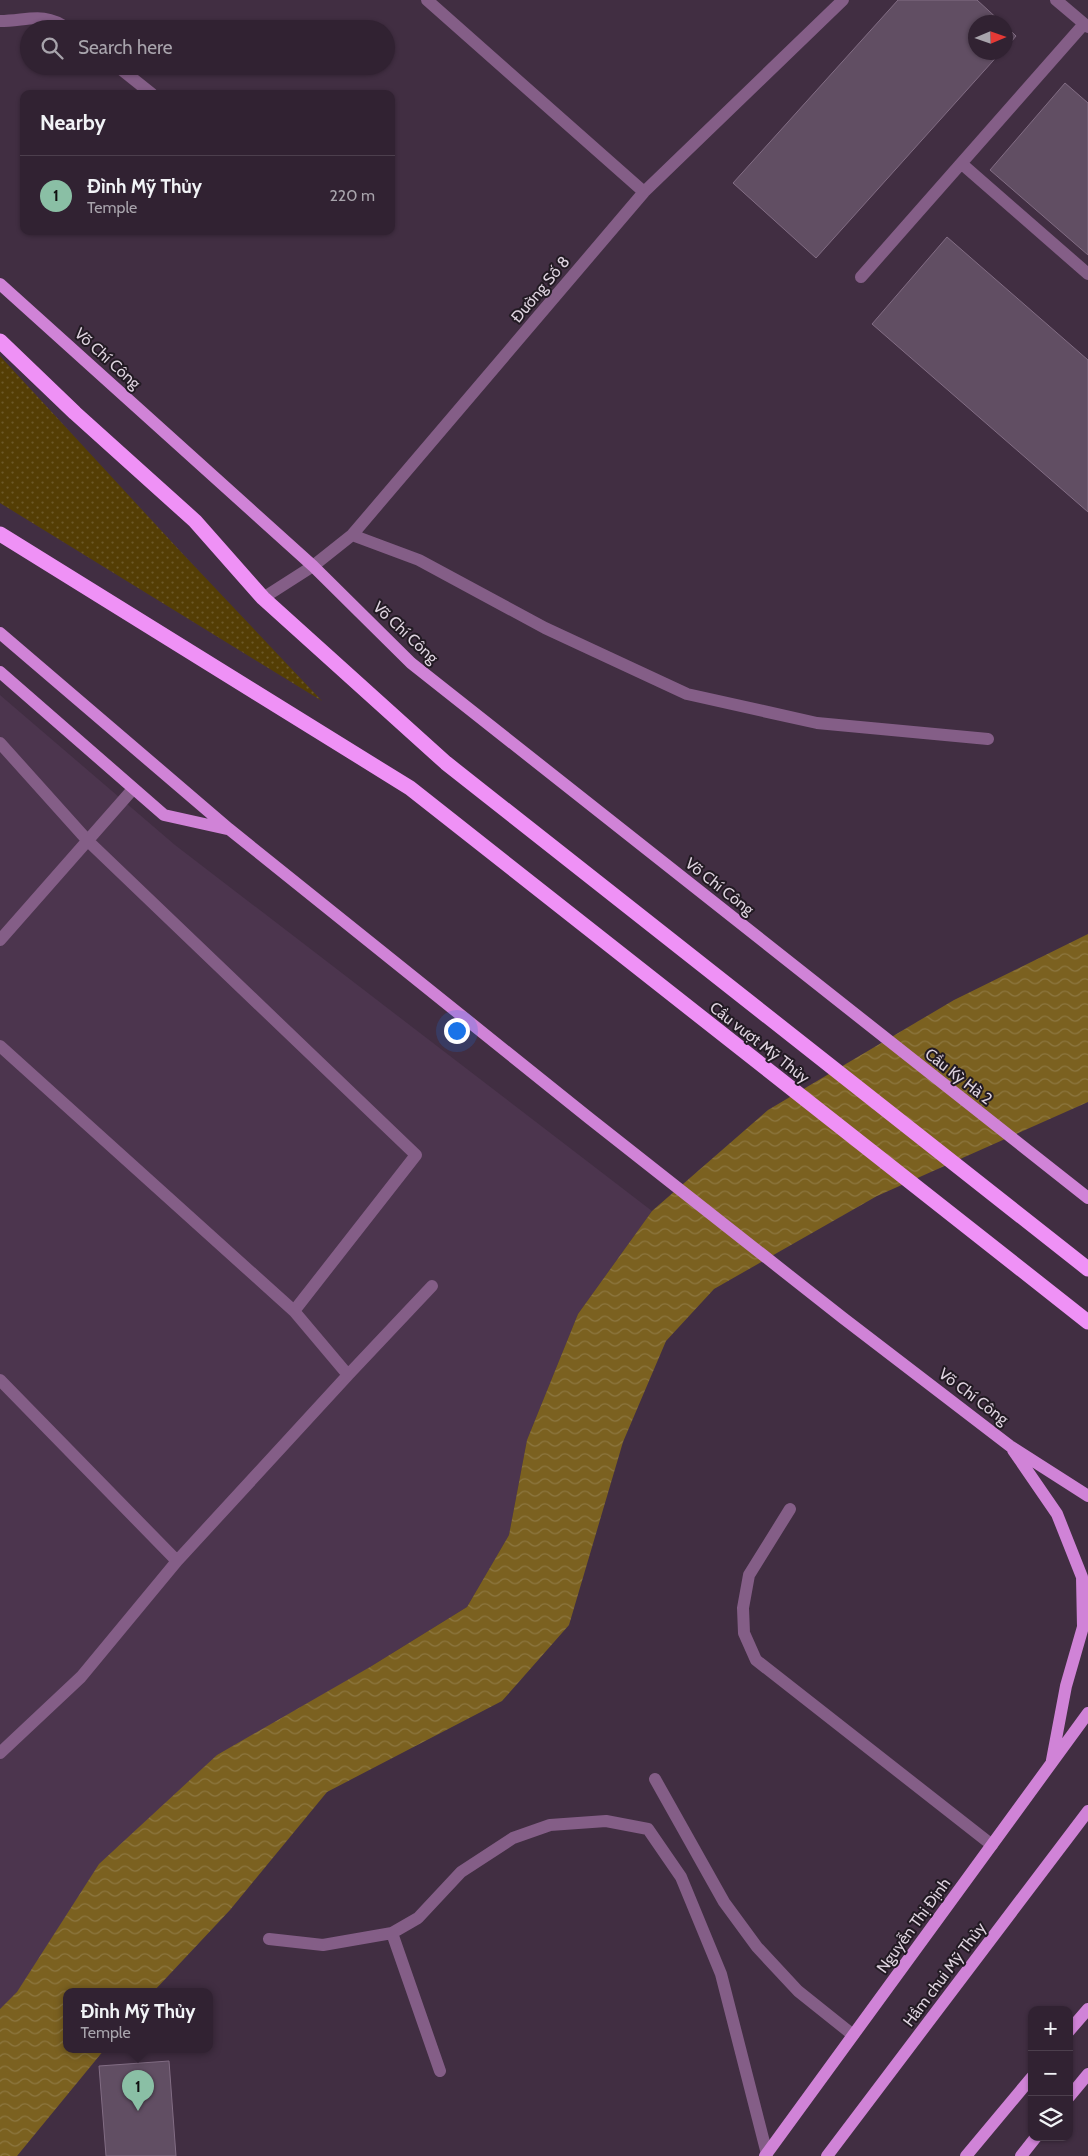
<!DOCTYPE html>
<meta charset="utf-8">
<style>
body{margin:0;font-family:Cabin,sans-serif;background:#3d2f3e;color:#f1f3f6}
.controls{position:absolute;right:15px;bottom:15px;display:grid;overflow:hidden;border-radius:10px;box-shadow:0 1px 4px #0004}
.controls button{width:45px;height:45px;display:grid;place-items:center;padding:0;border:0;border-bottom:1px solid #4c3f4d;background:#312232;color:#f1f3f6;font:25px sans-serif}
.compass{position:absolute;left:968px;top:15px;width:45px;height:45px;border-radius:50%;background:#312232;box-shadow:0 1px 4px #0004;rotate:88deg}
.you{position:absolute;left:456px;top:1030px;width:18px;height:18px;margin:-12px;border:4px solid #fff;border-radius:50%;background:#1a73e8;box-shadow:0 0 0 8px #1a73e833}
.badge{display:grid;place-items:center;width:32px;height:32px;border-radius:50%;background:#8abfa5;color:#111;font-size:16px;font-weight:700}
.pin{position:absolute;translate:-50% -41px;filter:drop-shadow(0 1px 2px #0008)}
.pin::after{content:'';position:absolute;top:26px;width:18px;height:15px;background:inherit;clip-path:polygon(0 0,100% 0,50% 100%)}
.popup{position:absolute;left:63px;top:1988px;width:150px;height:65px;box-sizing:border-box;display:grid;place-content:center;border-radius:10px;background:#312232;filter:drop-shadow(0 1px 4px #0005);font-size:16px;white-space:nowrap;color:#a8a4ac}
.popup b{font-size:19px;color:#f1f3f6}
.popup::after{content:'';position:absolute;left:50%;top:100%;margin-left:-10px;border:10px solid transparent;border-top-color:#312232}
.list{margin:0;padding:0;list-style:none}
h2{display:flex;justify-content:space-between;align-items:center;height:65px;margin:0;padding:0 20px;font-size:21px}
h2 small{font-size:16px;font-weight:400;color:#a8a4ac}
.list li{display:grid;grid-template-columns:32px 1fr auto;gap:15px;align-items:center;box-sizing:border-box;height:80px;padding:0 20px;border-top:1px solid #4c3f4d}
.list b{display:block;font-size:19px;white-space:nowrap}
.list p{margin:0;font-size:16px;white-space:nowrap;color:#a8a4ac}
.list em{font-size:16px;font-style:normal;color:#a8a4ac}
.icon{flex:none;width:28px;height:28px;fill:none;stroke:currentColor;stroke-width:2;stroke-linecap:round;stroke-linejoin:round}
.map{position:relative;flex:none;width:1088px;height:2156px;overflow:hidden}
.search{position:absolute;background:#312232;box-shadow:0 1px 4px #0004;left:20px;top:20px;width:375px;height:55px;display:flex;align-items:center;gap:12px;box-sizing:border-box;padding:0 18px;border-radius:28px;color:#a8a4ac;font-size:19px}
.panel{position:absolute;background:#312232;box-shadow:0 1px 4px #0004;left:20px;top:90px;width:375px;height:145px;border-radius:10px}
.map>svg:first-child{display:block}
.built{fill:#4c354e}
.grass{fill:url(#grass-dots)}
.water{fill:url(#water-waves)}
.building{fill:#614e63;stroke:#826d84}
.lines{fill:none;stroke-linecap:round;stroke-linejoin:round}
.minor{stroke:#845e87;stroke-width:12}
.major{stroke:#d083d7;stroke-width:12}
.highway{stroke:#ef91f6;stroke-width:15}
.labels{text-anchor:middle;stroke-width:4;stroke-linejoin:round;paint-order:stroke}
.street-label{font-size:16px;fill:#ded3df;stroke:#221a23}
</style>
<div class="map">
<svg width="1088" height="2156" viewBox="0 0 1088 2156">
<defs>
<pattern id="grass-dots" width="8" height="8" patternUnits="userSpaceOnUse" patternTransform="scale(1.25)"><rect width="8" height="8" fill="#543e05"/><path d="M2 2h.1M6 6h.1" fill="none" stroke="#6c5929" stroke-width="1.8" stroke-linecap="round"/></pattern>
<pattern id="water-waves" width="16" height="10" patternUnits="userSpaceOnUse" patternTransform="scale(1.25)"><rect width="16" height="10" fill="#7b6120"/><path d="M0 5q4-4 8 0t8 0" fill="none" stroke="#8d7740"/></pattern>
</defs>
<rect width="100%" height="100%" fill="#412e42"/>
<path class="built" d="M0,695l175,150 477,366 -74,103 -51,126 -18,95 -42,72 -97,60 -370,342z"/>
<path class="grass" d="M0,356l181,196 141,149 -322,-198z"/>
<path class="water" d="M1088,934v168l-211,94 -163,93 -48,52 -43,101 -54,183 -67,76 -175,91 -97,118 -77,82h-86v58h37l-87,106h-17v-147l17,-17 82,-128 118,-109 153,-88 97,-60 42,-72 18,-95 51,-126 74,-103 116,-101 186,-110z"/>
<path class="building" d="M898,0h79l24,22h-25v30h25l-185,206 -83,-75z
M1006,26l10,10 -10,12z
M1065,83l23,20v152l-98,-85z
M947,237l141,123v152l-216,-188z
M169,2061l7,95h-70l-7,-90z"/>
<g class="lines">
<path class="minor" d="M427,0l217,192
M1056,0l32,27
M0,21c27,0 44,-10 68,8
M117,66l35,28
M962,164l126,110
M861,277l223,-253
M352,535l67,25 126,68 142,66 130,29 171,16
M263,598l50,-32 39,-31 292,-343 199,-192
M0,743l88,98 328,314 -122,156 54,64 -171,186 -96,116 -81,76
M0,940l133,-151
M0,1046l294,265
M348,1375l84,-89
M0,1380l177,181
M790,1509l-41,66 -6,33 1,25 12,27 236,185
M655,1779l69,123 33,45 41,44 55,44
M269,1939l54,6 69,-12
M440,2071l-48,-138 26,-15 43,-46 52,-34 37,-13 56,-4 42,8 33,48 40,97 46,180"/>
<path class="major" d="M0,284l313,282 98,97 677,535
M0,633l229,196 360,289 254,200 167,128 78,50
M0,672l164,143 63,14
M1013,1450l44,64 25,63 1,50 -17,59 -14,74
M1069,2031l19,-22
M1069,2097l19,-23
M765,2156l323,-443
M827,2156l261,-345
M966,2156l66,-79
M1021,2156l15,-19"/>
<path class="highway" d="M0,341l75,72 120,108 68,77 183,165 642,506
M0,534l410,254 678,534"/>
</g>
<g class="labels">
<g class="street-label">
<text transform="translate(540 289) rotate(-50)" y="6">Đường Số 8</text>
<text transform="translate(108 358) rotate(42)" y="6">Võ Chí Công</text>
<text transform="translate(406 632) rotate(43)" y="6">Võ Chí Công</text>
<text transform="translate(720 886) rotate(38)" y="6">Võ Chí Công</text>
<text transform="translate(760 1042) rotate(38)" y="6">Cầu vượt Mỹ Thủy</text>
<text transform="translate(959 1076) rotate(38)" y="6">Cầu Kỳ Hà 2</text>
<text transform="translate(974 1396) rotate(37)" y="6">Võ Chí Công</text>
<text transform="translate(913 1925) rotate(-54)" y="6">Nguyễn Thị Định</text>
<text transform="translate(944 1974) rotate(-53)" y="6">Hầm chui Mỹ Thủy</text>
</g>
</g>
</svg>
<div class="controls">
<button>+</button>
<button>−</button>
<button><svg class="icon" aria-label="layers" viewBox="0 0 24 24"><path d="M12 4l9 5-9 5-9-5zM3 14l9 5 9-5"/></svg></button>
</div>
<svg class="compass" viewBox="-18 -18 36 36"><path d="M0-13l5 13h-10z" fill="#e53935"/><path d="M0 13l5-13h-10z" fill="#a8a4ac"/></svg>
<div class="you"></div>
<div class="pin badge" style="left:138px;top:2111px">1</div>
<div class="popup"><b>Đình Mỹ Thủy</b>Temple</div>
<div class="search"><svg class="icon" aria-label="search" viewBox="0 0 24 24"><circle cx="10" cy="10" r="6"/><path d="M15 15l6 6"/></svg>Search here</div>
<section class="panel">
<h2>Nearby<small></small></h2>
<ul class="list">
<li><span class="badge">1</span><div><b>Đình Mỹ Thủy</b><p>Temple</p></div><em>220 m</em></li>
</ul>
</section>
</div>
